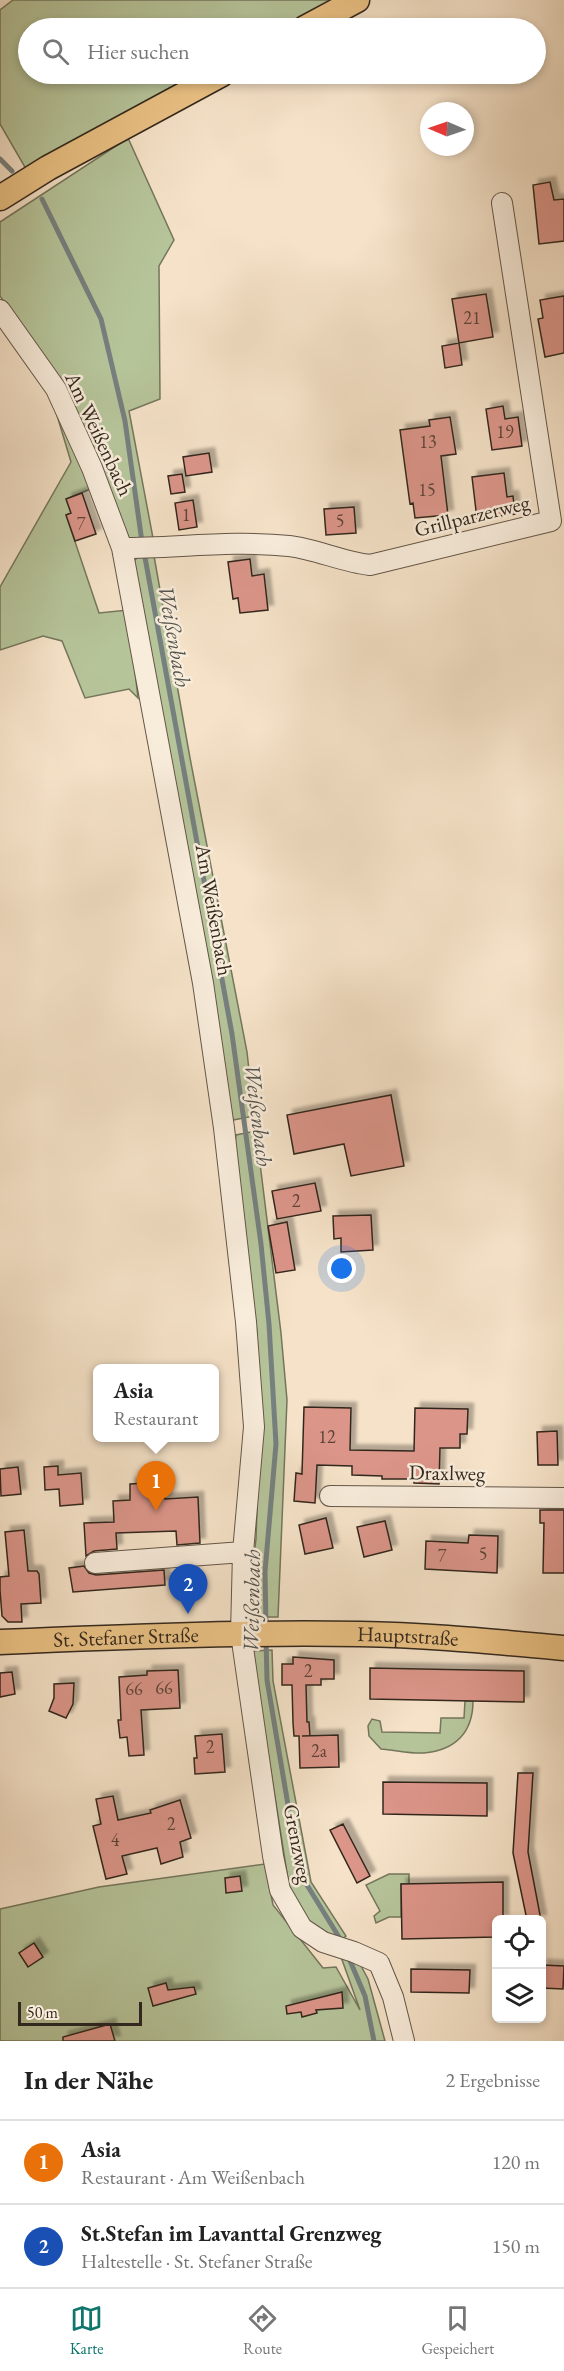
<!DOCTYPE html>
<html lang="de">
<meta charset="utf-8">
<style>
body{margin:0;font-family:"EB Garamond",serif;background:#f2f2f2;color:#222}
.controls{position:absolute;right:18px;bottom:18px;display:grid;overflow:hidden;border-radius:9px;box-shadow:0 3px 9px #0003}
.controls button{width:54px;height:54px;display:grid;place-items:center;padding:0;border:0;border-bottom:2px solid #e0e0e0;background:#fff;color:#222;font:30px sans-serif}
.compass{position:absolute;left:420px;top:102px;width:54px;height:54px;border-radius:50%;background:#fff;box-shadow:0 3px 9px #0003;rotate:272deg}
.scale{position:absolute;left:18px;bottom:15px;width:124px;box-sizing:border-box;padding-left:6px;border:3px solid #33281d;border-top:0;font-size:16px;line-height:21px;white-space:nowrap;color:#33281d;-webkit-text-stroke:4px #f8ecdb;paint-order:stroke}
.you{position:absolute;left:342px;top:1269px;width:21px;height:21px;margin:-15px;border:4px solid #fff;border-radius:50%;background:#1a73e8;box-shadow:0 0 0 9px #1a73e833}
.badge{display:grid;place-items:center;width:39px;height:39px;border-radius:50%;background:#0f766e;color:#fff;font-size:20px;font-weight:700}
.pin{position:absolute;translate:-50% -50px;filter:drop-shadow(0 2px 3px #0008)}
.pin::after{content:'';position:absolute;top:32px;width:21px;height:18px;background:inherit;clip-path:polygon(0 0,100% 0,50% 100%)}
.popup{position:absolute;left:93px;top:1364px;width:126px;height:78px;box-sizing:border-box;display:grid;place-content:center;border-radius:9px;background:#fff;filter:drop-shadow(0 2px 4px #0005);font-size:20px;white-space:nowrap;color:#767676}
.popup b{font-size:22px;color:#222}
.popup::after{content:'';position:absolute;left:50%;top:100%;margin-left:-12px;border:12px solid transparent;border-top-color:#fff}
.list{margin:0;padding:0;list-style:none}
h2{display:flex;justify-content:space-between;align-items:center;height:78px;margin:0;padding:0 24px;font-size:26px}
h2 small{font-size:20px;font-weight:400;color:#767676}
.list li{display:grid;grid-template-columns:39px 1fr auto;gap:18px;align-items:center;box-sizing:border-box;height:84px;padding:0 24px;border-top:2px solid #e0e0e0}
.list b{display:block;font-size:22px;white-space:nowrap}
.list p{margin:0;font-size:20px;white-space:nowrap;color:#767676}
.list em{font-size:20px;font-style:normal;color:#767676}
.icon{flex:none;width:33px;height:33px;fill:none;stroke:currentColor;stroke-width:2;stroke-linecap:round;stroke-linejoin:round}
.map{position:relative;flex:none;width:564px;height:2041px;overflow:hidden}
.search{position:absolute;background:#fff;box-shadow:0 3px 9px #0003;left:18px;right:18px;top:18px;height:66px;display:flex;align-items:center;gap:15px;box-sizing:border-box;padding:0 21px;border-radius:33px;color:#767676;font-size:22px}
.sheet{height:246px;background:#fff}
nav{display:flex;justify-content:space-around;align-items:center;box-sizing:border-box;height:84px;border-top:2px solid #e0e0e0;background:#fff;font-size:16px;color:#767676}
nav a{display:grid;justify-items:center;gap:3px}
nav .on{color:#0f766e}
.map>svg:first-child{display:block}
.green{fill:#b6c49a;stroke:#74765c;stroke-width:1.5}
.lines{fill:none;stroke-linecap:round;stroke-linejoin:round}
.stream{stroke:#76807f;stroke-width:5}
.building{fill:#db9589;stroke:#33281d;stroke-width:1.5;filter:url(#shadow)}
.minor-casing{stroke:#645648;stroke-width:22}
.major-casing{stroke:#33281d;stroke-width:27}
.minor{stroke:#f8ecdb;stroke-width:20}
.major{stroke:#eac184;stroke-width:24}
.labels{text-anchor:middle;stroke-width:5;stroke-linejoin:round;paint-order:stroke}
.number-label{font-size:18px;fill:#5d4338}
.street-label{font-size:21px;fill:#33281d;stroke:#f8ecdb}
.water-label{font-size:22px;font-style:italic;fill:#54544e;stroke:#f8ecdb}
</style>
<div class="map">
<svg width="564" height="2041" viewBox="0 0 564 2041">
<defs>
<filter id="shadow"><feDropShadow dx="5.5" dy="-5.5" stdDeviation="1.5" flood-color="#0004"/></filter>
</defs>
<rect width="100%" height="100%" fill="#f5e2c8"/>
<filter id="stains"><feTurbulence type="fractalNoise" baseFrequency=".00333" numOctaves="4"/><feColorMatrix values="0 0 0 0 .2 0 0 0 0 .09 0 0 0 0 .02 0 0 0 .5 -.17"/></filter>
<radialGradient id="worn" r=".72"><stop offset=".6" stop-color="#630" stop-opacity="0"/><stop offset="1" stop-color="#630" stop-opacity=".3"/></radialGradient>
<path class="green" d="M13,0h318l-52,28h-251v46h170l-172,95 -26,-45v-114z
M128,138l46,102 -15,26 1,133 -31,12 24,127h-24l-54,-129 -75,-113v-74z
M56,412l37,76 -27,11 5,14 -5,2 33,98 29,-3 10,88 -9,-9 -44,9 -23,-57 -19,-5 -43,14v-63l71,-125z
M154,556l36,202 57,294 7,64 -21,4 -99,-559 4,-4z
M256,1131l25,202 6,67 -9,217h-27l-1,-28 6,-50 4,-117 -3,-90 -23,-181 2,-16z
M272,1650l1,31 38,201 35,54 -5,4c-28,-10 -38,-21 -51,-48l-38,-241z
M465,1701h8c0,31 -17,49 -49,52 -13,1 -29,-3 -43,-4l-12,-13 -1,-10 4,-7 8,2 2,11 58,1 1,-15h23z
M265,1864l8,41 50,63 13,-1 24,43 -19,-53 19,7 8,15 17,62h-385v-132l99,-22z
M389,1874h20v10h-8v33h-12l-13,6 -2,-7 6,-5 -14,-26z"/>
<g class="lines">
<path class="stream" d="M0,159l12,12
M42,199l59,120 24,102 17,121
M144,552l88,482 29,210 8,80 7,120 -11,128 1,54
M266,1639l1,41 22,131 18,74 35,57
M348,1956l17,40 9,45"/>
</g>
<path class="building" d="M550,182l4,18 10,-1v42l-25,3 -6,-59z
M486,294l7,43 -34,6 -7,-44z
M564,296v57l-19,4 -7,-38 5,-1 -3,-18z
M459,343l3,22 -17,3 -3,-22z
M503,406l2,13 13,-2 4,29 -30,4 -6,-41z
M450,417l6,37 -15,2 7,59 -33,3 -2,-15 -3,1 -10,-74 30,-4 -1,-6z
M209,453l3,19 -26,4 -3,-19z
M504,473l3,24 6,-1 2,18 -38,5 -5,-42z
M182,474l3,18 -14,2 -3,-18z
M82,493l14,41 -21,7 -9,-26 5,-2 -5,-14z
M193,500l4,27 -18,3 -4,-27z
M354,507l2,26 -30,2 -2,-26z
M250,559l2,17 12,-2 4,36 -28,3 -2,-15 -5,1 -5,-37z
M391,1095l13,71 -53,10 -7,-32 -50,10 -7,-39z
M315,1183l6,28 -44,8 -5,-28z
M371,1215l2,35 -32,2v-14l-7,1 -1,-23z
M287,1222l8,48 -19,3 -8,-47z
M304,1407l47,1 -1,42 64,1 1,-43 53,1 -1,25h-7v14h-20l-1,36 -25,-1v-4h-32v-3l-30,-1v-9l-35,-1 -2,38 -21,-2 2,-28 6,1z
M557,1431l1,34h-20l-1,-33z
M58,1466v9l23,-2 2,31 -23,2 -1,-17 -14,1 -1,-23z
M18,1467l3,27 -20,2 -1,-27z
M164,1482l1,17 33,-2 2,46 -23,2 -1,-14 -60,2 1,16 -23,2 -8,5 -2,-33 30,-1 -1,-21 17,-1v-16z
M540,1510h24v63h-21l1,-50h-4z
M326,1518l7,30 -28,6 -6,-29z
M385,1521l7,29 -28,7 -7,-30z
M24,1530l4,41h9l2,3 2,29 -20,1 1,18h-14l-6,-6 -2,-26v-13l9,-1 -4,-44z
M469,1535l29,1 -1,37 -72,-4 1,-28 42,2z
M84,1566l5,7 7,2 68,-5 1,15 -92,7 -4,-24z
M293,1657l41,3v19h-13v6h-15l1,37h2l1,14h-8l36,-1 1,32 -39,1 -1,-32h-5l-1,-13 -1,-38h-10v-21h11z
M370,1668l154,3v31l-154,-3z
M178,1670l2,38 -39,2 3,45 -15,1 -2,-19 -7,1 -2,-18h3l-2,-43 28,-2v-4z
M12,1672l3,22 -15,3v-24z
M74,1683l-1,21 -7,14 -17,-7 5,-13v-14z
M222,1734l3,38 -30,2 -1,-16h3l-2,-22z
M518,1773h15l-5,79 13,68h-14l-14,-67z
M383,1782l104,1v33l-104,-2z
M113,1796l5,24 33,-7 -1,-3 30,-10 11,38 -11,4 3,15 -22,7 -4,-16 -35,8 5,18 -21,5 -13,-53 8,-2 -5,-25z
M343,1824l27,52 -13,7 -27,-53z
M240,1876l2,15 -16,2 -1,-15z
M503,1882v38h-7v17l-94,2 -1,-55z
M34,1943l9,14 -15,10 -9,-14z
M542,1965l22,1 -1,23 -21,-1z
M411,1969l59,1 -1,23 -58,-1z
M166,1983l2,7 26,-3 2,7 -43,12 -5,-18z
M342,1992l1,16 -27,2 1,3 -15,4 -1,-5 -14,2 -1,-8z
M110,2024l5,17h-52v-4z"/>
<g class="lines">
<g class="minor-casing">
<path id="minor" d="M0,310l56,79 36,79 30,80 81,435 21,145 22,194 8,105 -11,125 -2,82 32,222 7,34 22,38 21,14 31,10 25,11 14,34 11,44
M122,548c55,0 111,-8 167,-2 27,3 53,16 81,19l181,-44 -49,-318
M330,1496l234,2
M95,1563l148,-11"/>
</g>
<g class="major-casing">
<g id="major">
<path d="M305,28l52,-28"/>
<path d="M0,198l48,-30 174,-94"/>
<path id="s1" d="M0,1642c120,-5 240,-10 360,-8 68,1 136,8 204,14"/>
</g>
</g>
<use href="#minor" class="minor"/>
<use href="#major" class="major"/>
</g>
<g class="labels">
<g class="number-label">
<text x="472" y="324">21</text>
<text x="505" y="438">19</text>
<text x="428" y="448">13</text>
<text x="427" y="496">15</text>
<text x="186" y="521">1</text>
<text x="340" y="527">5</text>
<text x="81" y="530">7</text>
<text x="296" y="1207">2</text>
<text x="327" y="1443">12</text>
<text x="483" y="1560">5</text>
<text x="442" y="1562">7</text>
<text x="308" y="1677">2</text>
<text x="164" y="1694">66</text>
<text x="134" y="1695">66</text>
<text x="210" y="1753">2</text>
<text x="319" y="1757">2a</text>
<text x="171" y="1830">2</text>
<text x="115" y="1846">4</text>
</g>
<g class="street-label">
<text transform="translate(99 434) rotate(65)" y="7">Am Weißenbach</text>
<text transform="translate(472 516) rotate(-14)" y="7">Grillparzerweg</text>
<text transform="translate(214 910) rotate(80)" y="7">Am Weißenbach</text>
<text transform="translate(447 1473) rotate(1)" y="7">Draxlweg</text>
<text dy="7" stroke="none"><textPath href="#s1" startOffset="408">Hauptstraße</textPath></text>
<text dy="7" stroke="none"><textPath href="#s1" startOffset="126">St. Stefaner Straße</textPath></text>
<text transform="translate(298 1844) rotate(79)" y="7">Grenzweg</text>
</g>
<g class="water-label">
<text transform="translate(175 636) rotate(80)" y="8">Weißenbach</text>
<text transform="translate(259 1115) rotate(83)" y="8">Weißenbach</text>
<text transform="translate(251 1601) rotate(-89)" y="8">Weißenbach</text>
</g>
</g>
<rect width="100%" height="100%" filter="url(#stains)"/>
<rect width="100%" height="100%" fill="url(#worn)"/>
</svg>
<div class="controls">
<button><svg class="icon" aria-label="locate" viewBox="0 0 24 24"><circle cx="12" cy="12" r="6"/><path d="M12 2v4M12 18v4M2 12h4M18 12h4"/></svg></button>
<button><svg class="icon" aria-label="layers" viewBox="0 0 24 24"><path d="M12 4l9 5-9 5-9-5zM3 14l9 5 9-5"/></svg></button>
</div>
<svg class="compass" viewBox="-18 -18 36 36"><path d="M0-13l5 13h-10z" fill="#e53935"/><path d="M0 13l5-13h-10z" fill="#767676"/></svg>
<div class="scale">50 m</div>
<div class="you"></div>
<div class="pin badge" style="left:156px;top:1511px;background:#e8710a">1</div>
<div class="popup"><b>Asia</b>Restaurant</div>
<div class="pin badge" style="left:188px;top:1614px;background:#1a4fb4">2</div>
<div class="search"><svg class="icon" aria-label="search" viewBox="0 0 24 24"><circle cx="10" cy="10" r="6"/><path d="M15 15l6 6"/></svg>Hier suchen</div>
</div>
<section class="sheet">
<h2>In der Nähe<small>2 Ergebnisse</small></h2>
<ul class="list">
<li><span class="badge" style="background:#e8710a">1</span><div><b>Asia</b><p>Restaurant · Am Weißenbach</p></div><em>120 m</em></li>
<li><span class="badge" style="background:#1a4fb4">2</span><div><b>St.Stefan im Lavanttal Grenzweg</b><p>Haltestelle · St. Stefaner Straße</p></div><em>150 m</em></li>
</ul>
</section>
<nav>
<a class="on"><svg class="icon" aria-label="map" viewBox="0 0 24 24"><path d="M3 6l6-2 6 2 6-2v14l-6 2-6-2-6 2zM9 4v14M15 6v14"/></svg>Karte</a>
<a><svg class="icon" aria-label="directions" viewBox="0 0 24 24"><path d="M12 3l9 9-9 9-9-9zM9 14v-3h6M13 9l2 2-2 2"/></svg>Route</a>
<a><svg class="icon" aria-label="saved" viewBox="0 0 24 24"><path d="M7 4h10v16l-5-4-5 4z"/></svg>Gespeichert</a>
</nav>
